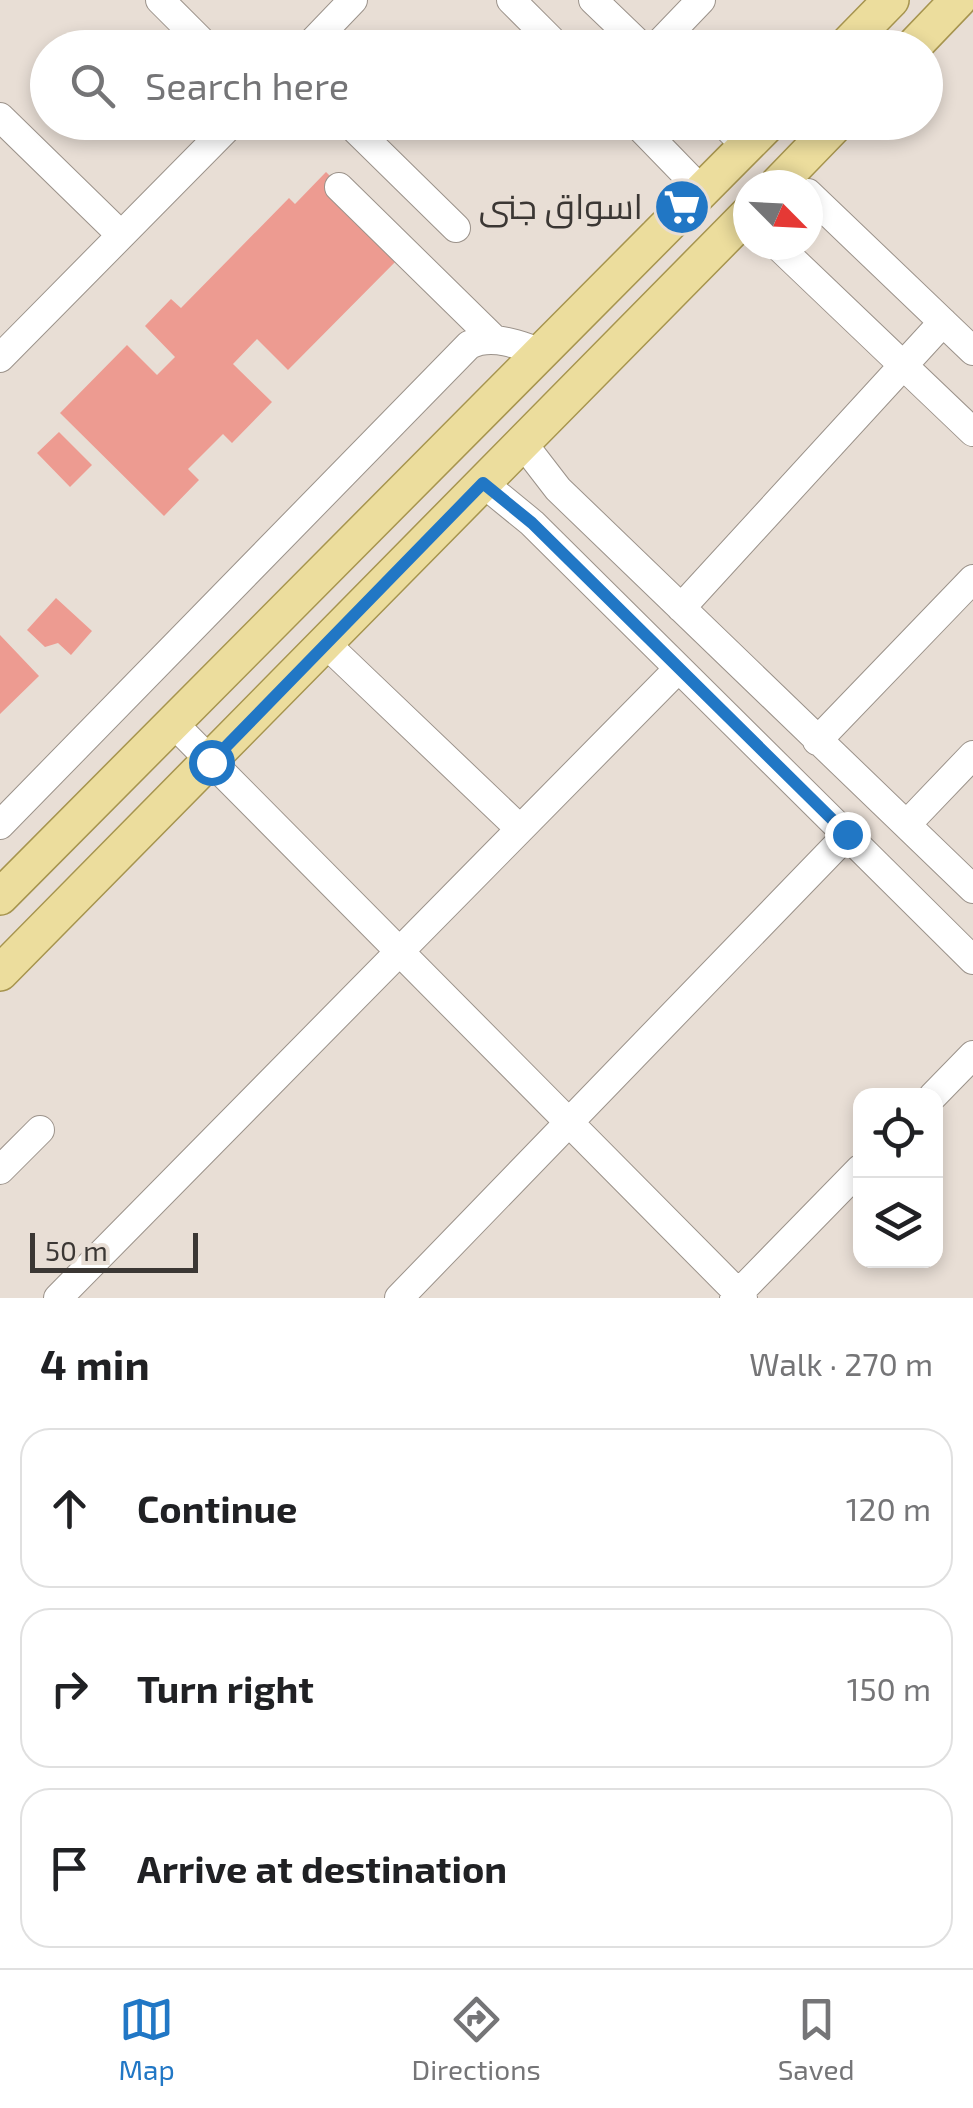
<!DOCTYPE html>
<meta charset="utf-8">
<style>
body{margin:0;font-family:"Exo 2",Cairo,sans-serif;background:#f6f6f6;color:#202124}
.controls{position:absolute;right:30px;bottom:30px;display:grid;overflow:hidden;border-radius:20px;box-shadow:0 5px 15px #0003}
.controls button{width:90px;height:90px;display:grid;place-items:center;padding:0;border:0;border-bottom:2px solid #e0e0e0;background:#fff;color:#202124;font:50px sans-serif}
.compass{position:absolute;left:733px;top:170px;width:90px;height:90px;border-radius:50%;background:#fff;box-shadow:0 5px 15px #0003;rotate:114deg}
.scale{position:absolute;left:30px;bottom:25px;width:168px;box-sizing:border-box;padding-left:10px;border:5px solid #3b3734;border-top:0;font-size:28px;line-height:35px;white-space:nowrap;color:#3b3734;-webkit-text-stroke:8px #e8ded5;paint-order:stroke}
.stop{position:absolute;width:30px;height:30px;margin:-22px;border:8px solid #2177c5;border-radius:50%;background:#fff}
.stop.end{background:#2177c5;border-color:#fff;box-shadow:0 2px 10px #0008}
.list{margin:0;padding:0;list-style:none}
h2{display:flex;justify-content:space-between;align-items:center;height:130px;margin:0;padding:0 40px;font-size:42px}
h2 small{font-size:32px;font-weight:400;color:#757577}
.list li{display:grid;grid-template-columns:65px 1fr auto;gap:30px;align-items:center;box-sizing:border-box;height:160px;margin:0 20px 20px;padding:0 20px;border:2px solid #e0e0e0;border-radius:30px}
.list b{display:block;font-size:38px;white-space:nowrap}
.list em{font-size:32px;font-style:normal;color:#757577}
.icon{flex:none;width:55px;height:55px;fill:none;stroke:currentColor;stroke-width:2;stroke-linecap:round;stroke-linejoin:round}
.map{position:relative;flex:none;width:973px;height:1298px;overflow:hidden}
.search{position:absolute;background:#fff;box-shadow:0 5px 15px #0003;left:30px;right:30px;top:30px;height:110px;display:flex;align-items:center;gap:25px;box-sizing:border-box;padding:0 35px;border-radius:55px;color:#757577;font-size:38px}
.sheet{height:670px;background:#fff}
nav{display:flex;justify-content:space-around;align-items:center;box-sizing:border-box;height:140px;border-top:2px solid #e0e0e0;background:#fff;font-size:28px;color:#757577}
nav a{display:grid;justify-items:center;gap:5px}
nav .on{color:#2177c5}
.map>svg:first-child{display:block}
.building{fill:#ed9b91}
.lines{fill:none;stroke-linecap:round;stroke-linejoin:round}
.minor-casing{stroke:#9b928a;stroke-width:30}
.major-casing{stroke:#a6944e;stroke-width:38}
.minor{stroke:#fff;stroke-width:28}
.major{stroke:#ecdd9d;stroke-width:35}
.route{stroke:#2177c5;stroke-width:12}
.labels{text-anchor:middle;stroke-width:10;stroke-linejoin:round;paint-order:stroke}
.poi-label{font-size:35px;fill:#3b3734;stroke:#e8ded5;text-anchor:end}
</style>
<div class="map">
<svg width="973" height="1298" viewBox="0 0 973 1298">
<rect width="100%" height="100%" fill="#e8ded5"/>
<path class="building" d="M326,172l80,79 -118,119 -31,-31 -24,25 39,38 -40,41 -9,-9 -35,35 11,11 -35,36 -104,-103 67,-68 30,30 18,-18 -30,-31 26,-27 10,9 108,-110 6,6z
M59,432l33,33 -22,22 -33,-34z
M56,598l36,33 -21,24 -13,-12 -13,4 -18,-17z
M0,635l39,41 -39,38z"/>
<g class="lines">
<g class="minor-casing">
<path id="minor" d="M160,0l48,48
M511,0l48,48
M593,0l50,48
M307,48l46,-48
M655,48l46,-48
M0,117l121,118
M348,122l108,106
M635,122l67,69
M722,122l24,24
M339,187l156,153
M808,193l165,158
M777,245l196,187
M0,358l233,-236
M521,441l37,48 415,400
M483,483l49,40 441,437
M681,608l262,-286
M324,642l196,187
M172,722l571,576
M817,741l156,-162
M907,824l66,-69
M0,825l469,-480c23,-12 48,0 72,7
M933,1096l40,-41
M0,1170l40,-40
M58,1298l620,-629
M399,1298l448,-463
M734,1298l126,-129"/>
</g>
<g class="major-casing">
<path id="major" d="M844,48l47,-48
M912,48l46,-48
M777,185l61,-63
M0,897l770,-775
M0,973l748,-759"/>
</g>
<use href="#minor" class="minor"/>
<use href="#major" class="major"/>
</g>
<g class="lines">
<path class="route" d="M211,762l272,-279 49,40 315,311"/>
</g>
<defs>
<g id="supermarket-disc" transform="scale(2.875)"><circle r="9.5" fill="#2177c5" stroke="#e8ded5"/><path d="M-6-5.5h2.5l.6 2H6L4.5 2H-2.5L-4.4-4H-6ZM-1.5 3.2a1.3 1.3 0 1 0 .1 0ZM3 3.2a1.3 1.3 0 1 0 .1 0Z" fill="#fff"/></g>
</defs>
<g fill-rule="evenodd">
<use href="#supermarket-disc" x="682" y="207"/>
</g>
<g class="labels">
<g class="poi-label">
<text x="643" y="219">اسواق جنى</text>
</g>
</g>
</svg>
<div class="controls">
<button><svg class="icon" aria-label="locate" viewBox="0 0 24 24"><circle cx="12" cy="12" r="6"/><path d="M12 2v4M12 18v4M2 12h4M18 12h4"/></svg></button>
<button><svg class="icon" aria-label="layers" viewBox="0 0 24 24"><path d="M12 4l9 5-9 5-9-5zM3 14l9 5 9-5"/></svg></button>
</div>
<svg class="compass" viewBox="-18 -18 36 36"><path d="M0-13l5 13h-10z" fill="#e53935"/><path d="M0 13l5-13h-10z" fill="#757577"/></svg>
<div class="scale">50 m</div>
<div class="stop" style="left:211px;top:762px"></div>
<div class="stop end" style="left:847px;top:834px"></div>
<div class="search"><svg class="icon" aria-label="search" viewBox="0 0 24 24"><circle cx="10" cy="10" r="6"/><path d="M15 15l6 6"/></svg>Search here</div>
</div>
<section class="sheet">
<h2>4 min<small>Walk · 270 m</small></h2>
<ul class="list">
<li><svg class="icon" aria-label="ahead" viewBox="0 0 24 24"><path d="M12 20V5M6 11l6-6 6 6"/></svg><div><b>Continue</b></div><em>120 m</em></li>
<li><svg class="icon" aria-label="right" viewBox="0 0 24 24"><path d="M7 20v-9h11M14 6l5 5-5 5"/></svg><div><b>Turn right</b></div><em>150 m</em></li>
<li><svg class="icon" aria-label="arrive" viewBox="0 0 24 24"><path d="M6 21V4h12l-3 4 3 4H6"/></svg><div><b>Arrive at destination</b></div></li>
</ul>
</section>
<nav>
<a class="on"><svg class="icon" aria-label="map" viewBox="0 0 24 24"><path d="M3 6l6-2 6 2 6-2v14l-6 2-6-2-6 2zM9 4v14M15 6v14"/></svg>Map</a>
<a><svg class="icon" aria-label="directions" viewBox="0 0 24 24"><path d="M12 3l9 9-9 9-9-9zM9 14v-3h6M13 9l2 2-2 2"/></svg>Directions</a>
<a><svg class="icon" aria-label="saved" viewBox="0 0 24 24"><path d="M7 4h10v16l-5-4-5 4z"/></svg>Saved</a>
</nav>
